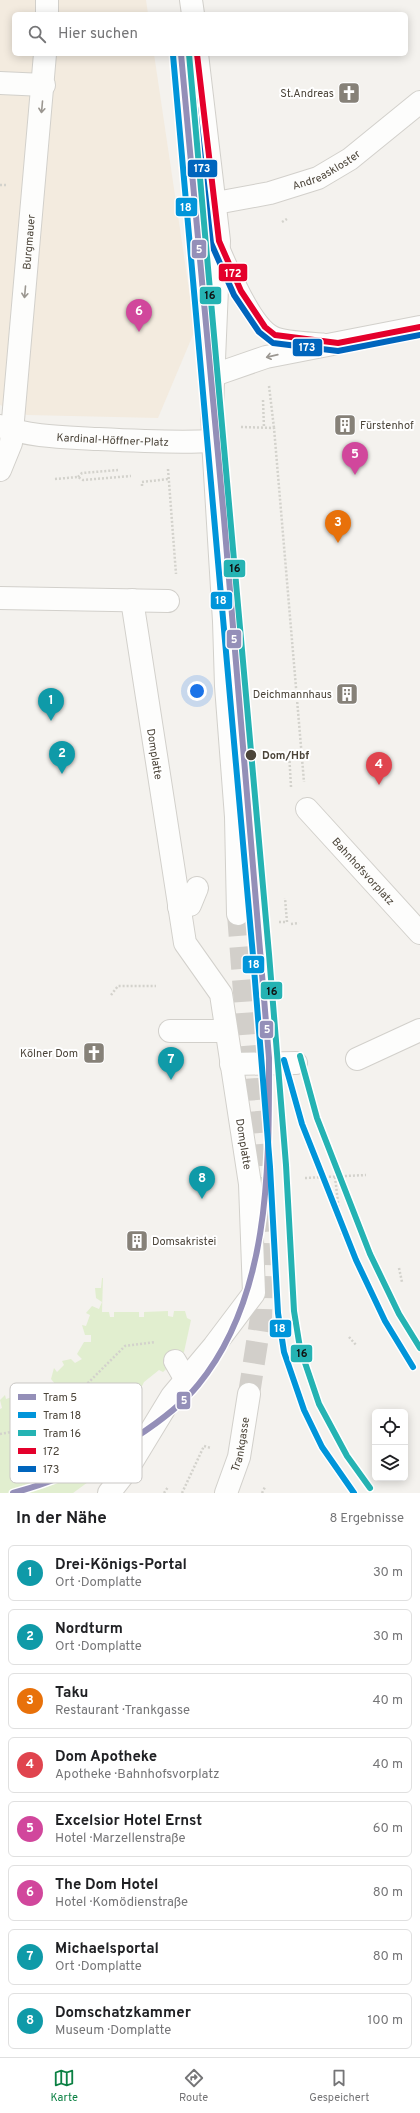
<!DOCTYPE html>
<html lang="de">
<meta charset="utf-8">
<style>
body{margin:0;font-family:Overpass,sans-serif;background:#f2f2f2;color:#202124}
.controls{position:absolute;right:12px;bottom:12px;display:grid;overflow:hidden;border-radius:6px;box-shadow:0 2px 10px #0003}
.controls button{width:36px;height:36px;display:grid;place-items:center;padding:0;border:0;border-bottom:1px solid #e0e0e0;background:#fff;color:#202124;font:20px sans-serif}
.you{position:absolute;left:197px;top:691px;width:14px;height:14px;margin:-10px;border:3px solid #fff;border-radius:50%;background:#1a73e8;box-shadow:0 0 0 6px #1a73e833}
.badge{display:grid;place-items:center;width:26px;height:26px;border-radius:50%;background:#0b8043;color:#fff;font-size:13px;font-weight:700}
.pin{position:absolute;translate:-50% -33px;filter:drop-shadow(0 1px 2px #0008)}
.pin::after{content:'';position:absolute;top:21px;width:14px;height:12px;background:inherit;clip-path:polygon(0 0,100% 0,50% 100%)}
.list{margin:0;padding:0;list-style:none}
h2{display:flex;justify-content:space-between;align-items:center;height:52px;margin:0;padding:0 16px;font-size:17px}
h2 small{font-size:13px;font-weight:400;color:#757577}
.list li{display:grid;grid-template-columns:26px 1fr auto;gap:12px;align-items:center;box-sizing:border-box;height:56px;margin:0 8px 8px;padding:0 8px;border:1px solid #e0e0e0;border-radius:6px}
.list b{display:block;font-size:15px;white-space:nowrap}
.list p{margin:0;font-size:13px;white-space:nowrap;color:#757577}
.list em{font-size:13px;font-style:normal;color:#757577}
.icon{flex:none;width:22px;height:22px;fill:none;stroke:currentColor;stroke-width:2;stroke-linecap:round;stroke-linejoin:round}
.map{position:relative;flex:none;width:420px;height:1493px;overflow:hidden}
.search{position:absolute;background:#fff;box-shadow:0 2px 10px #0003;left:12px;right:12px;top:12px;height:44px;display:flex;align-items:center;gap:10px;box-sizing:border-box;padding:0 14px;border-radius:6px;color:#757577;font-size:15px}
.sheet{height:564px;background:#fff}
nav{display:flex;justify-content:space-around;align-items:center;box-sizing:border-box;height:56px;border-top:1px solid #e0e0e0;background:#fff;font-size:11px;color:#757577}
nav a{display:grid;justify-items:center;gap:2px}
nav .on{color:#0b8043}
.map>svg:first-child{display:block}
.commercial{fill:#f3ebdf}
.green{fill:#e1eecf}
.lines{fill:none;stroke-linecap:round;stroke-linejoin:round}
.street-tunnel{stroke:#d2cfca;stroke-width:22;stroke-dasharray:22 11;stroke-linecap:butt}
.lane-casing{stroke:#d2d0cb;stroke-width:17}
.street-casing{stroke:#d2d0cb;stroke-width:24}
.path{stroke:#d3d2cc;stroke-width:2.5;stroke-dasharray:2 2;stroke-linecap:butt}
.lane{stroke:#fdfdfc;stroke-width:15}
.street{stroke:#fdfdfc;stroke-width:22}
.bus-1-casing{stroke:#fff;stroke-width:9}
.bus-2-casing{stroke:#fff;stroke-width:9}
.bus-1{stroke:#e4002b;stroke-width:6}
.bus-2{stroke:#0065bd;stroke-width:6}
.tram-1-casing{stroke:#fff;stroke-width:9}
.tram-2-casing{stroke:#fff;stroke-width:9}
.tram-3-casing{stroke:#fff;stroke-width:9}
.tram-1{stroke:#948fb8;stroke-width:6}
.tram-2{stroke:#0095da;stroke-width:6}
.tram-3{stroke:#25b3b3;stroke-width:6}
.oneway{stroke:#9b9791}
.stop-dot{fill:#4b4439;stroke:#fff;stroke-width:1.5}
.labels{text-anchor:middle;stroke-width:4;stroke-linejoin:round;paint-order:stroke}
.poi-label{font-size:11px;fill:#4b4439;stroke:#fff;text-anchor:end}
.street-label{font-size:11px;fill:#4b4439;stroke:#fff}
.stop-label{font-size:11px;font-weight:bold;fill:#4b4439;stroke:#fff;text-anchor:start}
.key{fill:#fff;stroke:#c9c7c4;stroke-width:1}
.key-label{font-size:11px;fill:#4b4439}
.line-badge{stroke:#fff;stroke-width:1.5}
.badge-label{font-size:11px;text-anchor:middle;font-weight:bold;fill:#fff}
.pale-badge-label{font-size:11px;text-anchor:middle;font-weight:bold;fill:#111}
</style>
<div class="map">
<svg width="420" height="1493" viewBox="0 0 420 1493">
<rect width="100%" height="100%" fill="#f4f2ee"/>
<path class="commercial" d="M0,0h146l2,14h-134v40h140l41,276 -37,88 -131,-3 -27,-10z"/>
<path class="green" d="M102,1278h1l-1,34h7l1,5h4v-5h25v5h5v-5l24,-1v5l5,1 1,-6h11l2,7 4,2 -7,32 -21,20 -4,-2 -15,12 -45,92 -26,19h-73v-84l2,-1 -2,-8 5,-5 1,4 12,-4 -1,-4 10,2v7l8,-1 -1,-7 12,-7 5,5 5,-5 -5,-6 3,-11 3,4 7,-7 -2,-4 9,-2 4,4 7,-4 -5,-5 7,-12h7v-7h-6l-3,-10 4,1 4,-11 -4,-2 6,-7 7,3 3,-7 -6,-4 -1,-10h6z"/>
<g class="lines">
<path class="street-tunnel" d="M238,914l25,326 -2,77 -12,77"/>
<g class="lane-casing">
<path id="lane" d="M221,246c9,21 32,78 53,88 9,5 38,6 49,7"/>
</g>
<g class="street-casing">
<g id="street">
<path d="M191,0l2,14"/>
<path d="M47,14v-14"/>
<path d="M197,54l22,187 -7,166 1,34 11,180 2,65 10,131 2,97"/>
<path d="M0,83l44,2"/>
<path id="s1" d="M216,203l54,-10 48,-15 32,-19 70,-57"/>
<path d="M214,375l52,-18 154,-30"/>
<path id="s2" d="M0,426c31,11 64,11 97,13 39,2 77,4 116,2"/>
<path id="s3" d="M0,470l11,-27 34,-389"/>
<path d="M0,598l168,3"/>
<path id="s4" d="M307,809l113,124"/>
<path d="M179,907l11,-2 7,-17"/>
<path d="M170,1031h56"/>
<path d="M357,1059l63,-29"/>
<path d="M231,1064l65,-1"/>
<path d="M175,1361l11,19"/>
<path d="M109,1493l18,-23 45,-74 42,-50 40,-53 -4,-109 -29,-190 -36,-51 -53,-343"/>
<path id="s5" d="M226,1493l13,-36 10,-63"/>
</g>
</g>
<path class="path" d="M0,185h6
M282,222l5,-3
M269,386l5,42
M263,400l1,28
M241,427l33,1 30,354
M168,469l8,105
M78,477l4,-4 36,-3
M55,479l23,-2 5,3 48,-4
M142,486v-4l27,-3
M291,787l-2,-35 13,-1
M279,922h8l-2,-24
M291,924l8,-1
M111,995l7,-9h38
M335,1177l7,59
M305,1178l61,-3
M399,1268l3,14
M349,1337l7,8
M0,1434l55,-10 33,-41 37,-37 30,-4
M164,1493l4,-6
M182,1493l22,-47 7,2
M262,1493l3,-6"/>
<use href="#lane" class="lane"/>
<use href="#street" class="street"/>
<g class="bus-1-casing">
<path id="bus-1" d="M197,54l22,187 22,50 24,36 10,8 63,8 82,-16"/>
</g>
<g class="bus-2-casing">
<path id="bus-2" d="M189,55l22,188 23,52 25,37 14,11 65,8 82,-16"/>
</g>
<use href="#bus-1" class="bus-1"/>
<use href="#bus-2" class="bus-2"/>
<g class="tram-1-casing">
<path id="tram-1" d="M13,1493c44,-12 85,-30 123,-56 23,-15 45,-31 62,-52 73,-89 71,-219 71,-327l-45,-539 -43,-465"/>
</g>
<g class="tram-2-casing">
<path id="tram-2" d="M173,55l80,901 17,211 8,146 6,39 20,58 18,37 32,46
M284,1060l18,64 54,136 29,61 28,46"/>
</g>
<g class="tram-3-casing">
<path id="tram-3" d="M189,54l80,900 17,211 8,146 6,37 19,56 28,52 23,32
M300,1056l17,62 53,136 29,60 21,34"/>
</g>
<use href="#tram-1" class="tram-1"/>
<use href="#tram-2" class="tram-2"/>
<use href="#tram-3" class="tram-3"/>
</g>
<defs><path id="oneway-shaft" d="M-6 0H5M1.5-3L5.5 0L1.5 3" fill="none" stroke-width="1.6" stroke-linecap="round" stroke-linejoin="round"/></defs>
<g class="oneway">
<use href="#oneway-shaft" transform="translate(42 107) rotate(95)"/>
<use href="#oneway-shaft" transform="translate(25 292) rotate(95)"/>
<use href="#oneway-shaft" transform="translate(272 356) rotate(167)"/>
</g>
<defs>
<g id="church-square" transform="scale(1.15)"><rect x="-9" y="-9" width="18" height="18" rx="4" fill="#868178" stroke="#fff"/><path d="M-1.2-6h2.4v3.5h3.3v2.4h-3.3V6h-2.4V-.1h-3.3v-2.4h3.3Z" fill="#fff"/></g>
<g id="building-square" transform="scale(1.15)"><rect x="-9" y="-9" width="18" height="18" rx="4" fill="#868178" stroke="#fff"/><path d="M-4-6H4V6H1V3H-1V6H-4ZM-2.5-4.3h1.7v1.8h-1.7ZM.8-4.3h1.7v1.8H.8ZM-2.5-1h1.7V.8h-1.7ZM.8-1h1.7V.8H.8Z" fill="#fff"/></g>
</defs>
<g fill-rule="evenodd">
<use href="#church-square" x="349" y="93"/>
<use href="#building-square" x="345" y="425"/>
<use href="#building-square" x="347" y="694"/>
<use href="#church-square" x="94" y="1053"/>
<use href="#building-square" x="137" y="1241"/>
</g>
<circle class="stop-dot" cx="251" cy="755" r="6"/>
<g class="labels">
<g class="poi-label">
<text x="334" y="97">St.Andreas</text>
<text x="360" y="429" text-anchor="start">Fürstenhof</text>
<text x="332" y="698">Deichmannhaus</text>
<text x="78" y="1057">Kölner Dom</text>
<text x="152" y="1245" text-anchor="start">Domsakristei</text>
</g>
<g class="street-label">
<text dy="4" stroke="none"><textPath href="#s1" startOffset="116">Andreaskloster</textPath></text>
<text dy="4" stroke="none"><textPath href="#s3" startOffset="231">Burgmauer</textPath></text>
<text dy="4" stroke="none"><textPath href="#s2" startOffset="114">Kardinal-Höffner-Platz</textPath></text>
<text transform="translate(155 754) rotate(81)" y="4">Domplatte</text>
<text dy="4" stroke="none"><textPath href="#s4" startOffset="84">Bahnhofsvorplatz</textPath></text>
<text transform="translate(244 1144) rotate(81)" y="4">Domplatte</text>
<text dy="4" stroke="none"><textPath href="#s5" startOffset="51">Trankgasse</textPath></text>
</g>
<g class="stop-label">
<text x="262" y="759">Dom/Hbf</text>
</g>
</g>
<rect x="10" y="1383" width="132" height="100" rx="6" class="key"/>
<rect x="18" y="1394" width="18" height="6" fill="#948fb8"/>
<rect x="18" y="1412" width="18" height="6" fill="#0095da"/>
<rect x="18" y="1430" width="18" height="6" fill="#25b3b3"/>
<rect x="18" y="1448" width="18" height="6" fill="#e4002b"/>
<rect x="18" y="1466" width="18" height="6" fill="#0065bd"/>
<g class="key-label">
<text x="43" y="1401">Tram 5</text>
<text x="43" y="1419">Tram 18</text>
<text x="43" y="1437">Tram 16</text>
<text x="43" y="1455">172</text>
<text x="43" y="1473">173</text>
</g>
<g class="line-badge">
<rect x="187" y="159" width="31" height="19" rx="4" fill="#0065bd"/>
<rect x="175" y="197" width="23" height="20" rx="4" fill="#0095da"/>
<rect x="191" y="239" width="16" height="20" rx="4" fill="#948fb8"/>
<rect x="218" y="263" width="30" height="19" rx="4" fill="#e4002b"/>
<rect x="199" y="286" width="23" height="19" rx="4" fill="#25b3b3"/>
<rect x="292" y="338" width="31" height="19" rx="4" fill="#0065bd"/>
<rect x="223" y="559" width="23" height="19" rx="4" fill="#25b3b3"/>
<rect x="210" y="591" width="23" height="19" rx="4" fill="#0095da"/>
<rect x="226" y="629" width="16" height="20" rx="4" fill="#948fb8"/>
<rect x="242" y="955" width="23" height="19" rx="4" fill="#0095da"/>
<rect x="260" y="981" width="23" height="19" rx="4" fill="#25b3b3"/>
<rect x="259" y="1020" width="15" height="19" rx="4" fill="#948fb8"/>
<rect x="269" y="1319" width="23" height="19" rx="4" fill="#0095da"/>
<rect x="290" y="1344" width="23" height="19" rx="4" fill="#25b3b3"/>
<rect x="176" y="1391" width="15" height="19" rx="4" fill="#948fb8"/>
</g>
<g class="badge-label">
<text x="202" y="172">173</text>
<text x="186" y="211">18</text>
<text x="199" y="253">5</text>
<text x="233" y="277">172</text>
<text x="307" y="351">173</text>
<text x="221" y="604">18</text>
<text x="234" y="643">5</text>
<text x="254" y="968">18</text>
<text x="267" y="1033">5</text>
<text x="280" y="1332">18</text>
<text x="184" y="1404">5</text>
</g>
<g class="pale-badge-label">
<text x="210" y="299">16</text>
<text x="235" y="572">16</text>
<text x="272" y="995">16</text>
<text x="302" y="1357">16</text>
</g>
</svg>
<div class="controls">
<button><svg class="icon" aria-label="locate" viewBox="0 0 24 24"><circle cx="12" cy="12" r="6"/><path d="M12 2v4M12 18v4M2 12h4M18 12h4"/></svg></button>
<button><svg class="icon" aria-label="layers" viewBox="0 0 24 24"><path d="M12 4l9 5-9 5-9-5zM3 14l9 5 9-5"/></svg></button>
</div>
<div class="you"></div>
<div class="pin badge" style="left:51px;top:721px;background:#0f9aa8">1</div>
<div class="pin badge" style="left:62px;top:774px;background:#0f9aa8">2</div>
<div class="pin badge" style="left:338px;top:543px;background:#e8710a">3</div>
<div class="pin badge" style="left:379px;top:785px;background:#e0444e">4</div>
<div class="pin badge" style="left:355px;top:475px;background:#d1479c">5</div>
<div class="pin badge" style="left:139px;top:332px;background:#d1479c">6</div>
<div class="pin badge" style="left:171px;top:1080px;background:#0f9aa8">7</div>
<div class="pin badge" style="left:202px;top:1199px;background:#0f9aa8">8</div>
<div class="search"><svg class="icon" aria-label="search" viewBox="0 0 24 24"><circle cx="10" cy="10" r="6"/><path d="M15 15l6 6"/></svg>Hier suchen</div>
</div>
<section class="sheet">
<h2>In der Nähe<small>8 Ergebnisse</small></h2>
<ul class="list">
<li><span class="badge" style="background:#0f9aa8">1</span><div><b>Drei-Königs-Portal</b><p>Ort · Domplatte</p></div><em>30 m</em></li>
<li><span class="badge" style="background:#0f9aa8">2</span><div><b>Nordturm</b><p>Ort · Domplatte</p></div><em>30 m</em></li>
<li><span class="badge" style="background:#e8710a">3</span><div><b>Taku</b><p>Restaurant · Trankgasse</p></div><em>40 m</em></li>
<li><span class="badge" style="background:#e0444e">4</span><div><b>Dom Apotheke</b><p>Apotheke · Bahnhofsvorplatz</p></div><em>40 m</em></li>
<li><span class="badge" style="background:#d1479c">5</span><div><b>Excelsior Hotel Ernst</b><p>Hotel · Marzellenstraße</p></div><em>60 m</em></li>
<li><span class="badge" style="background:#d1479c">6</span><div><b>The Dom Hotel</b><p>Hotel · Komödienstraße</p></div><em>80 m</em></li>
<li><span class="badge" style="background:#0f9aa8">7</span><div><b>Michaelsportal</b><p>Ort · Domplatte</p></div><em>80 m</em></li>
<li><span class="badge" style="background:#0f9aa8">8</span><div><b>Domschatzkammer</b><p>Museum · Domplatte</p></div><em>100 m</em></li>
</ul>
</section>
<nav>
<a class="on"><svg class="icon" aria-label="map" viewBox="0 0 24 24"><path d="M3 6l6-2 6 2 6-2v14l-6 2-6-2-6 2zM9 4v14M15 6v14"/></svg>Karte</a>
<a><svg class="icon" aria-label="directions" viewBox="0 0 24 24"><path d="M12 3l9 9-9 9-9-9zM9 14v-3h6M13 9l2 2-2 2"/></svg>Route</a>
<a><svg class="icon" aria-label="saved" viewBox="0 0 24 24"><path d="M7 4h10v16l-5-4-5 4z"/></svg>Gespeichert</a>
</nav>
